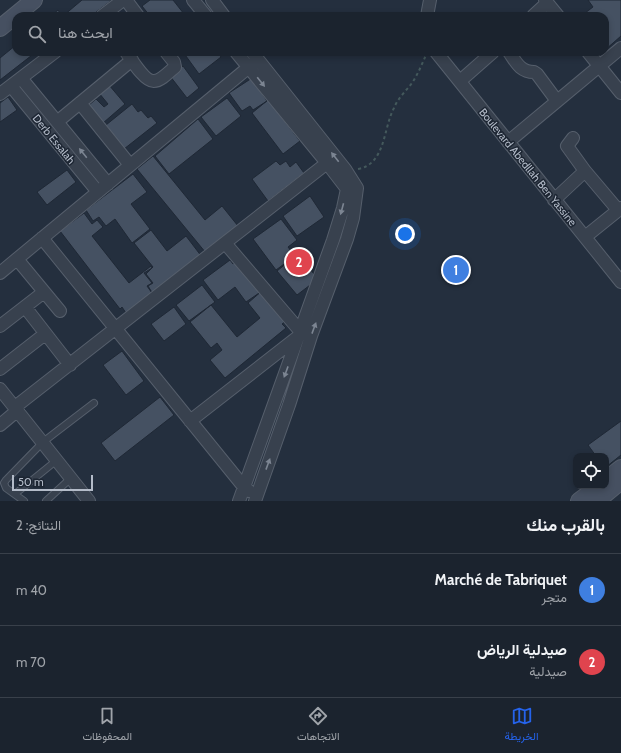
<!DOCTYPE html>
<html lang="ar">
<meta charset="utf-8">
<style>
body{margin:0;font-family:Cabin,Vazirmatn,sans-serif;background:#242b36;color:#f1f3f6;direction:rtl}
.controls{position:absolute;right:12px;bottom:12px;display:grid;overflow:hidden;border-radius:8px;box-shadow:0 2px 6px #0003}
.controls button{width:36px;height:36px;display:grid;place-items:center;padding:0;border:0;border-bottom:1px solid #39404a;background:#1b232e;color:#f1f3f6;font:20px sans-serif}
.scale{position:absolute;left:12px;bottom:10px;width:81px;box-sizing:border-box;padding-left:4px;border:2px solid #b4bcc9;border-top:0;font-size:11px;line-height:14px;white-space:nowrap;color:#b4bcc9;-webkit-text-stroke:3px #1d2633;paint-order:stroke}
.you{position:absolute;left:405px;top:234px;width:14px;height:14px;margin:-10px;border:3px solid #fff;border-radius:50%;background:#1a73e8;box-shadow:0 0 0 6px #1a73e833}
.badge{display:grid;place-items:center;width:26px;height:26px;border-radius:50%;background:#2563eb;color:#fff;font-size:13px;font-weight:700}
.pin{position:absolute;translate:-50% -50%;border:2px solid #fff;box-shadow:0 1px 4px #0006}
.list{margin:0;padding:0;list-style:none}
h2{display:flex;justify-content:space-between;align-items:center;height:52px;margin:0;padding:0 16px;font-size:17px}
h2 small{font-size:13px;font-weight:400;color:#a0a4aa}
.list li{display:grid;grid-template-columns:26px 1fr auto;gap:12px;align-items:center;box-sizing:border-box;height:72px;padding:0 16px;border-top:1px solid #39404a}
.list b{display:block;font-size:15px;white-space:nowrap}
.list p{margin:0;font-size:13px;white-space:nowrap;color:#a0a4aa}
.list em{font-size:13px;font-style:normal;color:#a0a4aa}
.icon{flex:none;width:22px;height:22px;fill:none;stroke:currentColor;stroke-width:2;stroke-linecap:round;stroke-linejoin:round}
.map{position:relative;flex:none;width:621px;height:501px;overflow:hidden;direction:ltr}
.search{position:absolute;background:#1b232e;box-shadow:0 2px 6px #0003;left:12px;right:12px;top:12px;height:44px;display:flex;align-items:center;gap:10px;box-sizing:border-box;padding:0 14px;border-radius:12px;color:#a0a4aa;font-size:15px}
.sheet{height:196px;background:#1b232e}
nav{display:flex;justify-content:space-around;align-items:center;box-sizing:border-box;height:56px;border-top:1px solid #39404a;background:#1b232e;font-size:11px;color:#a0a4aa}
nav a{display:grid;justify-items:center;gap:2px}
nav .on{color:#2563eb}
.map>svg:first-child{display:block}
.building{fill:#455162;stroke:#1f2835}
.lines{fill:none;stroke-linecap:round;stroke-linejoin:round}
.lane-casing{stroke:#565f6c;stroke-width:8}
.street-casing{stroke:#565f6c;stroke-width:14}
.secondary-casing{stroke:#565f6c;stroke-width:18}
.path{stroke:#44595c;stroke-width:2;stroke-dasharray:3 3;stroke-linecap:butt}
.lane{stroke:#38414e;stroke-width:6}
.street{stroke:#38414e;stroke-width:12}
.secondary{stroke:#465061;stroke-width:16}
.oneway{fill:#7c8592}
.labels{text-anchor:middle;stroke-width:3;stroke-linejoin:round;paint-order:stroke}
.street-label{font-size:11px;fill:#b4bcc9;stroke:#1d2633}
</style>
<div class="map">
<svg width="621" height="501" viewBox="0 0 621 501">
<rect width="100%" height="100%" fill="#242f3e"/>
<path class="building" d="M82,0h30l-21,16h-28z
M150,0h23l11,14 -2,2h-32l-8,-10z
M588,0h33v36l-16,14v-34h-24l12,-9z
M58,10l4,6h-11z
M16,45v7h20l-36,28v-22z
M183,52h35l3,5 -22,17z
M183,66l16,22 -12,10 -17,-22z
M252,78l15,23 -14,9 -3,-4 -8,5 -13,-18z
M109,85l16,19 -22,19 -14,-18 7,-6 8,8 4,-3 -9,-11z
M8,97l9,13 -17,12v-19z
M227,98l14,18 -25,20 -15,-19z
M268,100l32,41 -17,13 -31,-41z
M132,104l6,8 3,-2 7,8 3,-2 6,7 -33,26 -18,-24z
M198,119l15,20 -44,35 -14,-18z
M153,156l52,64 17,-14 16,20 -32,27 -69,-84z
M276,161l4,4 6,-4 4,6 6,-5 8,11 -36,28 -16,-22z
M67,170l9,12 -29,23 -10,-13z
M133,174l14,18 -16,12 19,25 -18,14 -17,-24 -9,7 -7,-9 -6,4 -7,-11z
M310,196l14,21 -27,19 -14,-20z
M84,213l8,11 5,-4 6,7 -11,9 37,47 22,-17 1,2 -8,5 8,10 -5,3 7,10 -26,20 -6,-9 -2,2 -60,-78z
M281,219l16,21 -9,7 7,9 -19,14 -23,-31z
M151,230l16,21 19,-15 16,21 -49,37 -5,-8 5,-3 -7,-9 7,-7 -19,-24z
M298,254l20,25 -21,16 -20,-24z
M239,259l23,32 -16,11 -11,-15 -17,13 -15,-20 27,-20 3,4z
M202,285l13,17 -26,19 -13,-16z
M263,290l25,29 -6,5 4,4 -61,50 -15,-18 12,-10 -5,-7 -6,5 -21,-26 21,-17 26,32 23,-19 -12,-15z
M174,307l12,17 -22,17 -13,-17z
M122,351l22,30 -18,14 -23,-30z
M160,397l14,18 -59,46 -14,-18z
M621,421v34l-15,12v-11h-10l-8,-11z"/>
<g class="lines">
<g class="lane-casing">
<path id="lane" d="M15,494l42,-34
M24,501l-18,-13 -2,-5 2,-3 37,-38 51,-39
M46,501l25,-23"/>
</g>
<g class="street-casing">
<path id="street" d="M126,0l12,16
M193,0l13,16
M212,0l12,16
M545,0l13,16
M102,16l21,-16
M427,16l3,-16
M533,16l14,-13
M126,52c5,7 19,30 28,29 7,0 16,-10 21,-14l-1,-5 -8,-10
M236,52l91,111 20,26 -4,19 -10,32 -94,261
M252,52l93,117 12,19 -4,30 -6,21 -36,97 -22,69 -34,96
M436,52l185,230
M509,52c7,10 11,20 25,20l3,2 20,27
M588,52l33,41
M21,78l87,106
M460,81l33,-29
M11,86l87,106
M0,94l55,-42
M80,103l50,62
M57,122l75,-62
M573,138l-6,8 18,25
M508,142l113,-94
M554,200l31,-29 33,39
M585,237l36,-29
M42,238l202,249 5,4
M225,243l76,89
M17,259l43,52
M0,273l255,-211
M25,307l45,58
M0,326l44,-34
M0,369l45,-35
M0,389l89,112
M15,407l312,-244
M190,421l109,-85
M0,425l18,-15"/>
</g>
<g class="secondary-casing">
<path id="secondary" d="M0,28l34,-28
M606,480l15,-12
M579,501l20,-15
M597,501l24,-20"/>
</g>
<path class="path" d="M358,169c28,-5 25,-41 36,-61 4,-10 12,-17 18,-25 6,-9 10,-19 14,-28"/>
<use href="#lane" class="lane"/>
<use href="#street" class="street"/>
<use href="#secondary" class="secondary"/>
</g>
<defs><path id="oneway-solid" d="M-6-.8H1V-3.2L6.5 0L1 3.2V.8H-6Z"/></defs>
<g class="oneway">
<use href="#oneway-solid" transform="translate(261 82) rotate(51)"/>
<use href="#oneway-solid" transform="translate(83 153) rotate(-129)"/>
<use href="#oneway-solid" transform="translate(335 157) rotate(-128)"/>
<use href="#oneway-solid" transform="translate(342 209) rotate(105)"/>
<use href="#oneway-solid" transform="translate(314 328) rotate(-70)"/>
<use href="#oneway-solid" transform="translate(286 372) rotate(110)"/>
<use href="#oneway-solid" transform="translate(268 464) rotate(-70)"/>
</g>
<g class="labels">
<g class="street-label">
<text transform="translate(54 139) rotate(51)" y="4">Derb Essalah</text>
<text transform="translate(528 167) rotate(51)" y="4">Boulevard Abedllah Ben Yassine</text>
</g>
</g>
</svg>
<div class="controls">
<button><svg class="icon" aria-label="locate" viewBox="0 0 24 24"><circle cx="12" cy="12" r="6"/><path d="M12 2v4M12 18v4M2 12h4M18 12h4"/></svg></button>
</div>
<div class="scale">50 m</div>
<div class="you"></div>
<div class="pin badge" style="left:456px;top:270px;background:#3f7fe0">1</div>
<div class="pin badge" style="left:299px;top:262px;background:#e0444e">2</div>
<div class="search"><svg class="icon" aria-label="search" viewBox="0 0 24 24"><circle cx="10" cy="10" r="6"/><path d="M15 15l6 6"/></svg>ابحث هنا</div>
</div>
<section class="sheet">
<h2>بالقرب منك<small>النتائج: 2</small></h2>
<ul class="list">
<li><span class="badge" style="background:#3f7fe0">1</span><div><b>Marché de Tabriquet</b><p>متجر</p></div><em>40 m</em></li>
<li><span class="badge" style="background:#e0444e">2</span><div><b>صيدلية الرياض</b><p>صيدلية</p></div><em>70 m</em></li>
</ul>
</section>
<nav>
<a class="on"><svg class="icon" aria-label="map" viewBox="0 0 24 24"><path d="M3 6l6-2 6 2 6-2v14l-6 2-6-2-6 2zM9 4v14M15 6v14"/></svg>الخريطة</a>
<a><svg class="icon" aria-label="directions" viewBox="0 0 24 24"><path d="M12 3l9 9-9 9-9-9zM9 14v-3h6M13 9l2 2-2 2"/></svg>الاتجاهات</a>
<a><svg class="icon" aria-label="saved" viewBox="0 0 24 24"><path d="M7 4h10v16l-5-4-5 4z"/></svg>المحفوظات</a>
</nav>
